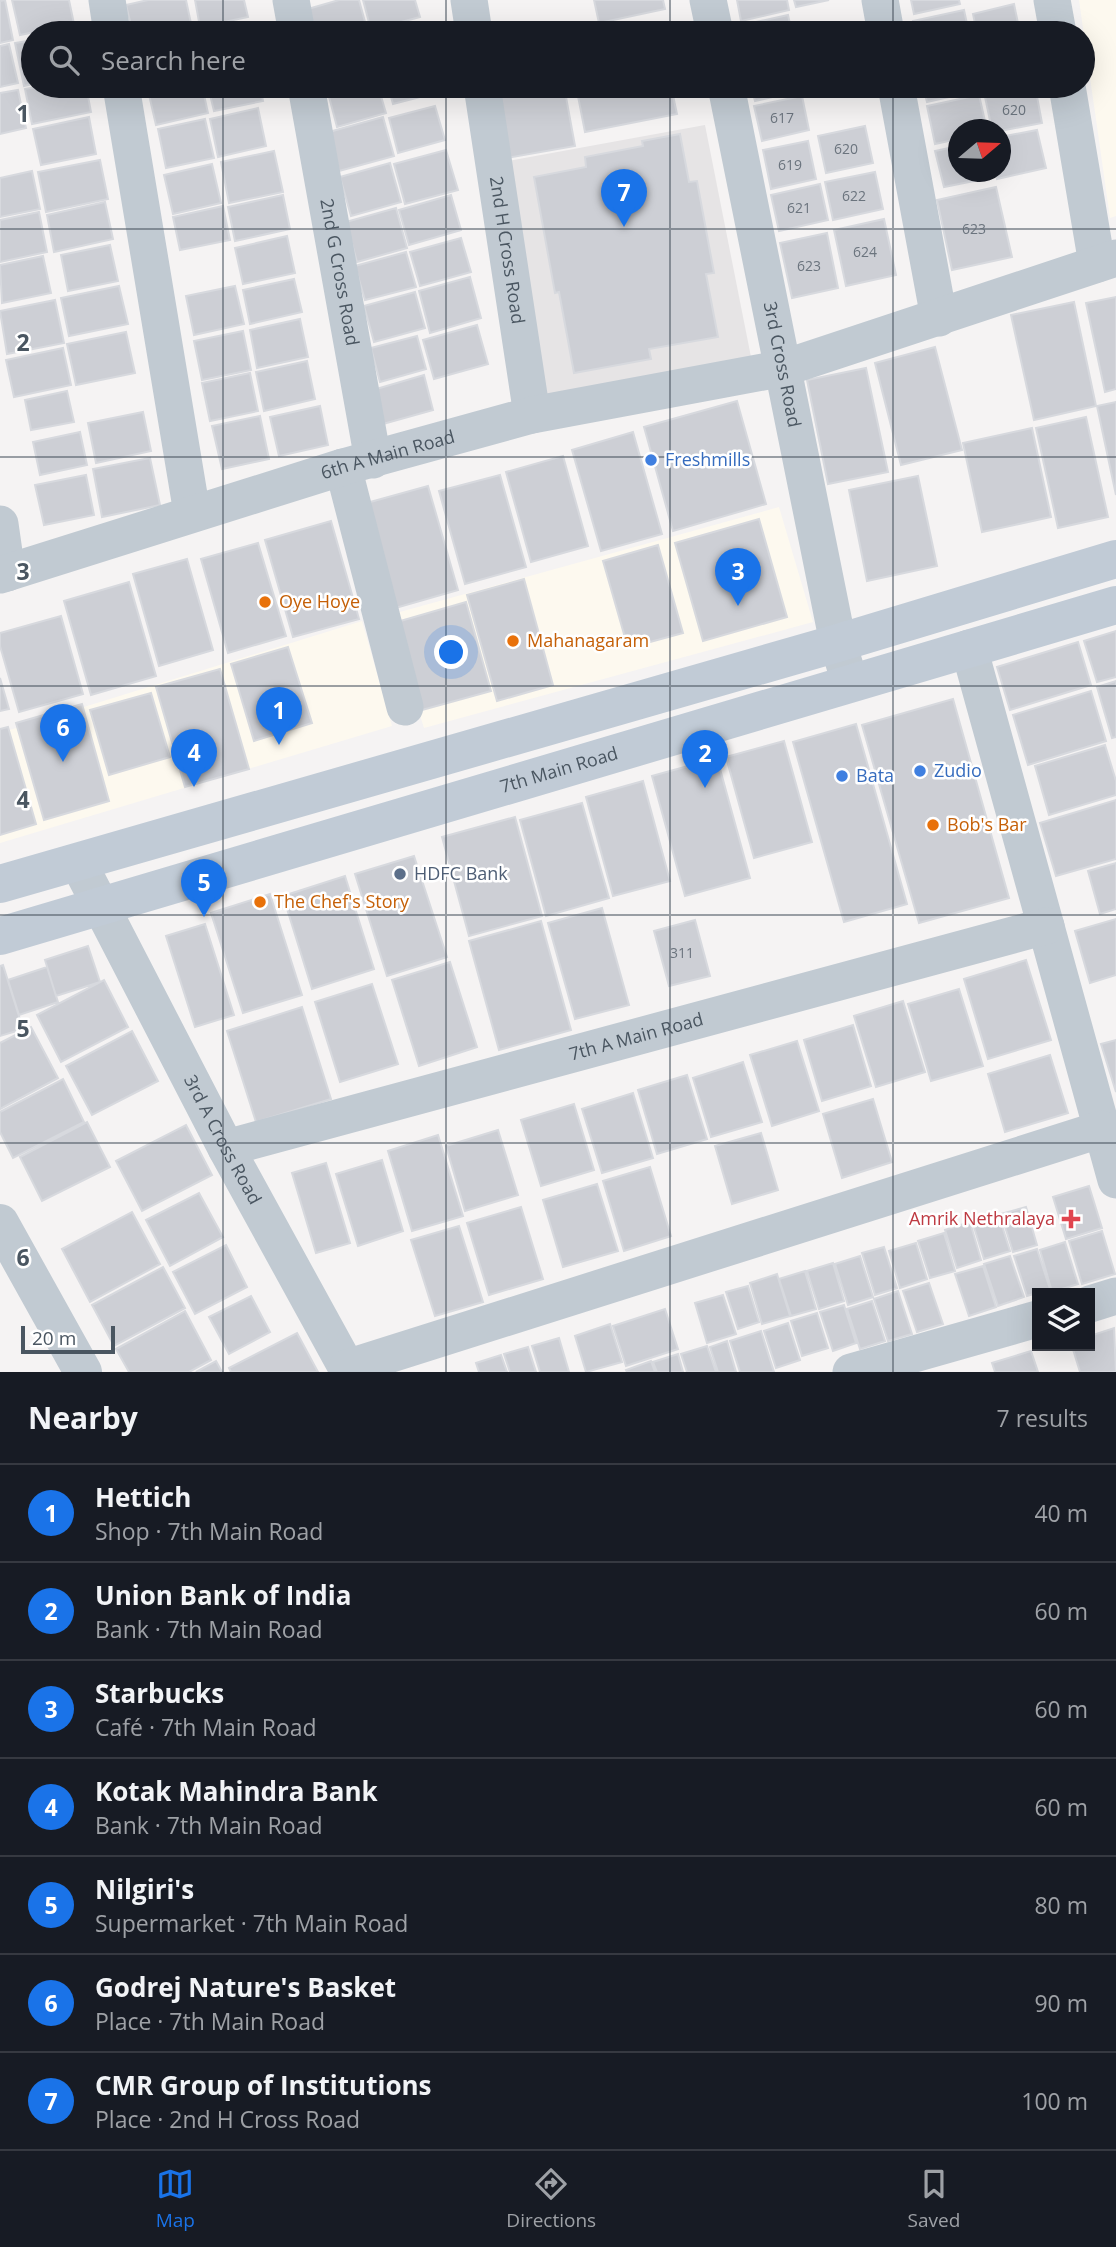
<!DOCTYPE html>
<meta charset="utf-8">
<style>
body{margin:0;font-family:"Open Sans",sans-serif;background:#20242c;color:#f1f3f6}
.controls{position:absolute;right:21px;bottom:21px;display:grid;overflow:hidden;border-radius:0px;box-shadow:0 7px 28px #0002}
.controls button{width:63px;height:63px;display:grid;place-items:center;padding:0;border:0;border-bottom:2px solid #363941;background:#171b24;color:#f1f3f6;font:35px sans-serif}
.compass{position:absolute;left:948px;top:119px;width:63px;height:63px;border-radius:50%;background:#171b24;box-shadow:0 7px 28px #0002;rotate:71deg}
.scale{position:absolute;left:21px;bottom:18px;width:94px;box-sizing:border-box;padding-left:7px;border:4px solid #4a5661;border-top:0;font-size:19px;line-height:24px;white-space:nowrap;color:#4a5661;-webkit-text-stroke:5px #fff;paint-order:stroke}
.you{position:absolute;left:452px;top:653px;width:24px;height:24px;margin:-18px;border:5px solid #fff;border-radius:50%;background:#1a73e8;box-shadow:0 0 0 10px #1a73e833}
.badge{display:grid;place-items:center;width:46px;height:46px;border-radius:50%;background:#1a73e8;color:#fff;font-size:23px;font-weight:700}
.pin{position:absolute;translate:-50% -58px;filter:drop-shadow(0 2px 4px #0008)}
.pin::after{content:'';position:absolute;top:37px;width:24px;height:21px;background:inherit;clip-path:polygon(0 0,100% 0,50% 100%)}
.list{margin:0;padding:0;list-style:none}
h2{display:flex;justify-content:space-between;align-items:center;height:91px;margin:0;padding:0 28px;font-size:30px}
h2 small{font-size:23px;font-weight:400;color:#9ea1a6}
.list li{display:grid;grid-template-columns:46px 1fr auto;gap:21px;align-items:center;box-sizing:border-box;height:98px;padding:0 28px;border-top:2px solid #363941}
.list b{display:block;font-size:26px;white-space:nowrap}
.list p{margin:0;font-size:23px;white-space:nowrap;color:#9ea1a6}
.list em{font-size:23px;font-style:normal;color:#9ea1a6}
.icon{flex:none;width:38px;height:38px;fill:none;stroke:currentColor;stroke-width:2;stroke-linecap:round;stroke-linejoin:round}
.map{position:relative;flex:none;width:1116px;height:1372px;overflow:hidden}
.search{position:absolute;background:#171b24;box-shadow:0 7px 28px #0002;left:21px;right:21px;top:21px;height:77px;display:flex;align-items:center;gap:18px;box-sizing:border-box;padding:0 24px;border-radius:38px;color:#9ea1a6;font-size:26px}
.sheet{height:777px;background:#171b24}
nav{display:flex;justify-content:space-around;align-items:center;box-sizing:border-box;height:98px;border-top:2px solid #363941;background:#171b24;font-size:19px;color:#9ea1a6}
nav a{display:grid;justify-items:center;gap:4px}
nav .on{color:#1a73e8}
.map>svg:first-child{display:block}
.commercial{fill:#fdf9ef}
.education{fill:#e6e4e5}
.building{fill:#cdcfd5;stroke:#d7d9de;stroke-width:2}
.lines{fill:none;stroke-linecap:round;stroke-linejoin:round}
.minor{stroke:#c1cad2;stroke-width:37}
.tertiary{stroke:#c1cad2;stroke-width:38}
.secondary{stroke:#c1cbd6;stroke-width:38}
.grid{fill:none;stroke:#4a5661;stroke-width:2;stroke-opacity:0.55}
.shop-dot{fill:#3f7fe0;stroke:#fff;stroke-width:2.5}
.food-dot{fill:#e8710a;stroke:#fff;stroke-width:2.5}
.service-dot{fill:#5c6f8a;stroke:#fff;stroke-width:2.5}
.health-dot{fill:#e0444e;stroke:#fff;stroke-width:2.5}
.labels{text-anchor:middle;stroke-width:5;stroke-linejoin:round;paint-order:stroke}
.number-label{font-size:14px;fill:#6b747e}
.street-label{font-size:18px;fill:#4a5661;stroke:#fff}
.shop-label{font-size:18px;fill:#366cbe;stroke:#fff;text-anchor:start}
.food-label{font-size:18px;fill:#c56008;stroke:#fff;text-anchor:start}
.service-label{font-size:18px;fill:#4e5e75;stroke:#fff;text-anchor:start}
.health-label{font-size:18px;fill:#be3a42;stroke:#fff;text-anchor:end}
.grid-label{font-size:23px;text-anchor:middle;font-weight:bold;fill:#4a5661;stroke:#fff;stroke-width:5;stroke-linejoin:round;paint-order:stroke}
</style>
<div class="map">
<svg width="1116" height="1372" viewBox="0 0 1116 1372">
<rect width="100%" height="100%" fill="#f5f3f3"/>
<path class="commercial" d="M1079,0h37v216l-6,2z
M779,507l34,115 -389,106 -35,-113z
M362,621l30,105 -392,117v-110z"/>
<path class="education" d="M705,125l46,232 -206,39 -42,-234z"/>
<path class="building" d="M5,0l8,40 -13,3v-42z
M12,0h57l5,24 -54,11z
M148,0h38l7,33h-60l-7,-28z
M195,0h49l4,17 -48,10z
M339,0h20l8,29 -14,4h-38l-7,-24z
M363,0h52l5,17 -49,13z
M594,0h69l2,9 -66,14z
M737,0h50l2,10 -48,11z
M794,0h35l-33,7z
M911,0h48l1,4 -46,10z
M1014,4l6,29h-43l-4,-19z
M964,10l5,23h-53l-3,-12z
M788,15l4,18h-48l-2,-8z
M252,25l2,8h-42z
M33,40v44l-9,2 -9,-43z
M9,44l9,39 -18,4v-41z
M41,86h45l5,26 -59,12 -7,-35z
M147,86h55l6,27 -52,12z
M208,86h52l3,15 -49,10z
M354,86h24l8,27 -49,14 -9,-34z
M388,86h53l2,5 -50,13z
M495,86h69l11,60 -68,12z
M576,86h95l6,28 -92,18z
M751,86h50l1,4 -47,11z
M923,86h51l1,5 -48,11z
M1035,86l7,37 -42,8v-1h-8l-7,-33z
M18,90l8,38 -26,6v-41z
M979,95l8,35h-29v9l-23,5 -8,-38z
M802,96l7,34 -47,11 -8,-35z
M435,106l10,34 -47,13 -9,-35z
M258,108l8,38 -48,11 -8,-38z
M89,117l7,37 -55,11 -8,-36z
M383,117l11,39 -55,15 -10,-39z
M205,119l9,39 -48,10 -8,-39z
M865,126l8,37 -47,10 -8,-37z
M1037,130l9,38 -49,11 -2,-7h5v-35z
M680,134l9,48 8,-1 17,92 -8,1 12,63 -69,12 2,10 -77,14 -15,-81 -4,1 -21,-116 52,-10 -1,-10 58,-11 -1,-5z
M808,141l8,38 -45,10 -8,-39z
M958,146v26h29l2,6 -45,9 -9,-36z
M446,150l12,40 -53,14 -11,-40z
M274,151l9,41 -54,11 -8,-41z
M100,160l8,39 -62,13 -8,-40z
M390,163l11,39 -50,14 -11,-39z
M212,164l9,39 -48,11 -9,-39z
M32,171l8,38 -40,8v-39z
M875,172l8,37 -50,11 -8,-38z
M820,184l8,36 -49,11 -8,-36z
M996,187l16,70 -60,13 -15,-70z
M283,195l7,34 -55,12 -7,-34z
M451,195l10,35 -52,15 -10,-35z
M105,202l8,37 -59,13 -7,-37z
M223,206l7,34 -50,10 -7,-33z
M396,208l11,40 -50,14 -11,-40z
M39,212l8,40 -47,10v-42z
M884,219l12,56 -50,11 -12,-56z
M827,233l11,55 -46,10 -12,-55z
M287,236l8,37 -52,11 -8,-36z
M461,238l10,34 -51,14 -10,-34z
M110,245l8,36 -50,10 -7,-36z
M406,252l10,35 -51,13 -10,-34z
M43,256l8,37 -49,10 -2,-38z
M470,277l11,41 -51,15 -11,-42z
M294,279l8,33 -52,12 -7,-34z
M119,286l9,38 -59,12 -8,-38z
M235,286l9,38 -50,11 -8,-39z
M415,292l10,36 -51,14 -10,-36z
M1116,297v92l-11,3 -19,-89z
M55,300l9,43 -57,11 -7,-43z
M1074,302l22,104 -62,14 -23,-105z
M300,319l8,38 -51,11 -7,-38z
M477,325l11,39 -54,15 -11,-39z
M243,331l8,39 -49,10 -8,-39z
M126,332l9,41 -59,12 -9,-41z
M417,336l9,33 -46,13 -9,-34z
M935,347l27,103 -61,15 -26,-102z
M63,348l8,37 -57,12 -8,-37z
M307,361l8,38 -51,12 -8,-39z
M866,368l22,104 -60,12 -21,-104z
M250,373l8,38 -48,10 -8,-38z
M424,375l9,35 -50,14 -10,-34z
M67,391l7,31 -43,8 -6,-30z
M737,401l29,103 -93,27 -29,-104z
M1116,402v93l-19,-89z
M320,406l8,39 -49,11 -9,-39z
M143,412l8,39 -55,12 -8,-40z
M260,416l9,43 -47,10 -10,-43z
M1086,417l22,100 -50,11 -22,-100z
M1032,428l19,89 -69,15 -19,-89z
M80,432l7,33 -47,10 -7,-33z
M633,432l29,102 -61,17 -29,-101z
M563,456l25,90 -57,16 -25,-90z
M150,458l10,47 -58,12 -9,-48z
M86,475l8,40 -50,10 -9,-40z
M500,475l26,92 -61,17 -26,-93z
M918,476l19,90 -70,15 -18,-91z
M428,486l30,104 -66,19 -29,-105z
M759,519l28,98 -84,24 -28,-98z
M331,521l28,98 -66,18 -28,-97z
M258,543l28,93 -58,17 -27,-94z
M658,545l25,88 -55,15 -25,-87z
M187,559l26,91 -54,16 -26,-92z
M524,579l29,106 -56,16 -30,-106z
M129,582l27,94 -65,19 -27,-94z
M466,602l25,89 -69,19 -25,-88z
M61,616l22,78 -64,18 -19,-66v-13z
M1116,631v46l-19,5 -13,-41z
M1078,642l13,43 -81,25 -13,-43z
M288,647l24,76 -58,18 -23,-77z
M220,669l29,100 -64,18 -29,-100z
M0,678l9,31 -9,2z
M1116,681v56l-4,1 -15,-51z
M1091,691l15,50 -78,24 -15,-50z
M151,693l19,64 -61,18 -19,-65z
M953,699l56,199 -90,25 -57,-198z
M82,704l27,97 -65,19 -28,-97z
M856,724l51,180 -63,18 -51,-180z
M8,727l28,97 -36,11v-106z
M784,741l28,101 -58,16 -28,-101z
M1105,745l11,36v14l-67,20 -14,-49z
M717,758l33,120 -65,18 -33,-120z
M643,781l27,100 -57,15 -27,-99z
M1116,800v59l-60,17 -16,-53z
M582,803l27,95 -63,18 -26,-96z
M515,817l27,99 -73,20 -27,-99z
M414,856l33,101 -60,19 -32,-102z
M1116,863v46l-16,5 -12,-43z
M345,876l29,93 -62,20 -29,-93z
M270,894l32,101 -59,18 -32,-100z
M602,908l27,97 -54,14 -27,-96z
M1116,919v56l-26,8 -15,-52z
M695,920l15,56 -41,10 -15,-55z
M541,921l30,109 -72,20 -30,-109z
M205,924l29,91 -39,12 -29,-91z
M88,946l12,36 -44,14 -11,-36z
M1026,960l25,80 -63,19 -24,-80z
M450,962l27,85 -58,19 -27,-86z
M3,965l20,64 -23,7v-70z
M47,967l11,35 -39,13 -11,-35z
M104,980l24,47 -67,35 -24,-47z
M372,984l26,80 -58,18 -25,-80z
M959,989l24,77 -52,15 -23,-77z
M903,1001l22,71 -49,15 -22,-71z
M302,1007l29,92 -75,23 -29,-91z
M853,1025l18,61 -49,15 -18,-61z
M31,1027l27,51 -58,31v-66z
M132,1031l26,50 -66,34 -26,-49z
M1116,1040v52l-15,-48z
M797,1041l22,70 -47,15 -22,-71z
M1050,1055l18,58 -63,19 -17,-58z
M743,1062l19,60 -51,15 -18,-59z
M687,1075l20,64 -50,15 -19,-64z
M63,1079l21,43 -71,36 -13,-26v-20z
M633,1093l20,65 -51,15 -20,-64z
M873,1099l19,63 -50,16 -19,-64z
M574,1104l20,66 -53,16 -20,-66z
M87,1122l23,45 -68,34 -22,-44z
M186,1125l26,50 -70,36 -26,-50z
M498,1130l20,65 -53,16 -19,-65z
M761,1133l17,57 -46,14 -17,-58z
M438,1135l25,81 -51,15 -24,-80z
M382,1160l21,71 -45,15 -22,-72z
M326,1163l24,80 -34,10 -24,-80z
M650,1167l21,69 -47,15 -21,-70z
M597,1184l21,67 -55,16 -20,-67z
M1089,1186l13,42 -36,11 -13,-42z
M199,1193l24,44 -53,29 -24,-46z
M521,1207l22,72 -54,16 -22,-72z
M1026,1207l11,38 -24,7 -12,-38z
M132,1212l28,52 -70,38 -28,-53z
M998,1213l12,38 -26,8 -12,-38z
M970,1222l11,38 -24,8 -12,-38z
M459,1226l24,76 -48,14 -24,-76z
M1102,1231l13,43 -33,10 -13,-43z
M944,1233l11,38 -25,7 -12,-37z
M1065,1242l13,42 -26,8 -12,-42z
M916,1243l11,36 -27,9 -11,-37z
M226,1245l21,42 -52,27 -22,-42z
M884,1247l13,41 -22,7 -13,-42z
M1037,1249l13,40 -23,7 -13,-40z
M860,1256l13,41 -25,8 -13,-41z
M1010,1256l14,41 -26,9 -14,-42z
M833,1263l11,38 -25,8 -12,-38z
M983,1266l13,41 -27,9 -14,-42z
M163,1267l22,41 -71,38 -22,-41z
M805,1271l11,38 -25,7 -12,-37z
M777,1274l13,42 -28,8 -12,-41z
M929,1283l14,41 -26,8 -14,-41z
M748,1286l11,36 -21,7 -12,-37z
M898,1291l14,43 -24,7 -14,-42z
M723,1295l13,39 -29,9 -12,-40z
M251,1296l19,36 -41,22 -20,-37z
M872,1301l13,40 -25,8 -13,-40z
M844,1305l12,38 -23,8 -13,-39z
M665,1309l13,40 -52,17 -13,-40z
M185,1311l26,49 -22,12h-60l-13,-23z
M817,1313l11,35 -26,8 -11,-35z
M788,1323l12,37 -24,8 -12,-37z
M610,1324l12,38 -36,10 -11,-36z
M1114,1328l2,44h-36l-8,-26h18v-10z
M761,1331l13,41h-34l-10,-31z
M297,1333l21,39h-87l-2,-4z
M559,1338l10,34h-29l-8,-26z
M727,1341l9,31h-18l-8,-25z
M707,1346l9,26h-29l-6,-18z
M528,1347l8,25h-26l-6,-18z
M1031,1351l7,21h-43l-3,-9z
M678,1354l5,18h-26l-4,-10z
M501,1355l6,17h-28l-3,-9z
M216,1361l6,11h-26z
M651,1361l4,11h-28l-1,-2z"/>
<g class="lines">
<g class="minor">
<path d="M107,0l5,33"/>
<path d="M291,0l6,33"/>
<path d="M469,0l5,33"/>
<path d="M708,0l7,33"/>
<path d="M880,0l6,33"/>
<path d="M1052,0l6,33"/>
<path d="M121,86l71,427"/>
<path id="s1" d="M306,86l67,374"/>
<path id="s2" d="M482,86l50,329"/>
<path id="s3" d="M726,86l112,557 12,40"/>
<path d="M896,86l43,232"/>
<path d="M1067,86l30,178"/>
<path d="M343,467l62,240"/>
<path d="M0,524l7,49"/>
<path id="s4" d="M0,575l343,-108 189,-52 252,-47 332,-110"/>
<path d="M969,648l147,532"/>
<path id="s5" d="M78,862l148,286 123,224"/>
<path id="s6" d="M226,1148l820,-222"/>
<path d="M1090,1304l26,-8"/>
<path d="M347,1368l755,-239"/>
<path d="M851,1372l186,-53"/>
</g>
<path class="tertiary" d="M0,1223l83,149"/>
<g class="secondary">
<path d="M0,884l838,-241 278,-84"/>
<path id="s7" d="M0,936l1116,-331"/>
</g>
</g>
<path class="grid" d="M223,0v33M446,0v33M670,0v33M893,0v33M223,86v1286M446,86v1286M670,86v1286M893,86v1286M0,229h1116M0,457h1116M0,686h1116M0,915h1116M0,1143h1116"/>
<g class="shop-dot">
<circle cx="651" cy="460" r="7"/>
<circle cx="920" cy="771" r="7"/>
<circle cx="842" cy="776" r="7"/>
</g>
<g class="food-dot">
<circle cx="265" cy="602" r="7"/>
<circle cx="513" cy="641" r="7"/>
<circle cx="933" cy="825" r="7"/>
<circle cx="260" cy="902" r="7"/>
</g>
<circle class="service-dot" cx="400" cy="874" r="7"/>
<path class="health-dot" d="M1067.5 1208.5h7v7h7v7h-7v7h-7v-7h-7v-7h7z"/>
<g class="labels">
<g class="number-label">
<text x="1014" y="115">620</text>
<text x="782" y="123">617</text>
<text x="846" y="154">620</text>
<text x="790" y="170">619</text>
<text x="854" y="201">622</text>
<text x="799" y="213">621</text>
<text x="974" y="234">623</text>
<text x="865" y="257">624</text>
<text x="809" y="271">623</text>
<text x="682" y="958">311</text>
</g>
<g class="street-label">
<text dy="6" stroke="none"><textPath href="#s2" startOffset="166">2nd H Cross Road</textPath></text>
<text dy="6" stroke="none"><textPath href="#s1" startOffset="189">2nd G Cross Road</textPath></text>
<text dy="6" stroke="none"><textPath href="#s3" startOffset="284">3rd Cross Road</textPath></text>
<text dy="6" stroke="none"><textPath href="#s4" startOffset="406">6th A Main Road</textPath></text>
<text dy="6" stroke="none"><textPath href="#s7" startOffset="583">7th Main Road</textPath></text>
<text dy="6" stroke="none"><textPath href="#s6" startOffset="425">7th A Main Road</textPath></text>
<text dy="6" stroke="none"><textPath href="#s5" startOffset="313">3rd A Cross Road</textPath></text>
</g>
<g class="shop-label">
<text x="665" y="466">Freshmills</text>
<text x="934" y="777">Zudio</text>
<text x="856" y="782">Bata</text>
</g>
<g class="food-label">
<text x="279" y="608">Oye Hoye</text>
<text x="527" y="647">Mahanagaram</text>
<text x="947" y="831">Bob's Bar</text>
<text x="274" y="908">The Chef's Story</text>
</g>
<g class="service-label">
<text x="414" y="880">HDFC Bank</text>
</g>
<g class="health-label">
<text x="1055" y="1225">Amrik Nethralaya</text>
</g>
</g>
<g class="grid-label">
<text x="23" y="122">1</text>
<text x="23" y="351">2</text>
<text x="23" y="580">3</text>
<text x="23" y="808">4</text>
<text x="23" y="1037">5</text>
<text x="23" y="1266">6</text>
</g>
</svg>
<div class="controls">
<button><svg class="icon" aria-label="layers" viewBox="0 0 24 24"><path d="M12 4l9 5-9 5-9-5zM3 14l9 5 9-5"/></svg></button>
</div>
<svg class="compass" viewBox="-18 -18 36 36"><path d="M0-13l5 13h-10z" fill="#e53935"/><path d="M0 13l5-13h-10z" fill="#9ea1a6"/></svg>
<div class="scale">20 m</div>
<div class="you"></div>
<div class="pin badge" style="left:279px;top:745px">1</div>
<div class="pin badge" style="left:705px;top:788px">2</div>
<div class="pin badge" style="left:738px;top:606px">3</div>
<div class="pin badge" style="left:194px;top:787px">4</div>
<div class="pin badge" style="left:204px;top:917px">5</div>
<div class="pin badge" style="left:63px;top:762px">6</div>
<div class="pin badge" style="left:624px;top:227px">7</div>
<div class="search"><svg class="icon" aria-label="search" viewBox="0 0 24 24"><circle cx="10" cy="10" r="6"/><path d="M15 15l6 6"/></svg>Search here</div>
</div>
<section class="sheet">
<h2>Nearby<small>7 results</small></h2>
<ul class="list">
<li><span class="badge">1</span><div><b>Hettich</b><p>Shop · 7th Main Road</p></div><em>40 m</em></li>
<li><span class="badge">2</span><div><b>Union Bank of India</b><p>Bank · 7th Main Road</p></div><em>60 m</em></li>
<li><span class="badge">3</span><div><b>Starbucks</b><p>Café · 7th Main Road</p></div><em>60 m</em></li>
<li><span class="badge">4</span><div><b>Kotak Mahindra Bank</b><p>Bank · 7th Main Road</p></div><em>60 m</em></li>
<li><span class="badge">5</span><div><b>Nilgiri's</b><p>Supermarket · 7th Main Road</p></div><em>80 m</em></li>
<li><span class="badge">6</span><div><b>Godrej Nature's Basket</b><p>Place · 7th Main Road</p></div><em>90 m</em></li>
<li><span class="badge">7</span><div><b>CMR Group of Institutions</b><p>Place · 2nd H Cross Road</p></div><em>100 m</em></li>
</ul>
</section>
<nav>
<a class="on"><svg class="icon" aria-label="map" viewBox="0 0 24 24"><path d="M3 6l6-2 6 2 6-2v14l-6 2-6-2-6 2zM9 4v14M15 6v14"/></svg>Map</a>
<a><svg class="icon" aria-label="directions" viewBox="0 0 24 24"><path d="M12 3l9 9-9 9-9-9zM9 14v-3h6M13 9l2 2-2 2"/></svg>Directions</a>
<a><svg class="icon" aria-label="saved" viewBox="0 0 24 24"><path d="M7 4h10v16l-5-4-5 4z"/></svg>Saved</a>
</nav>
